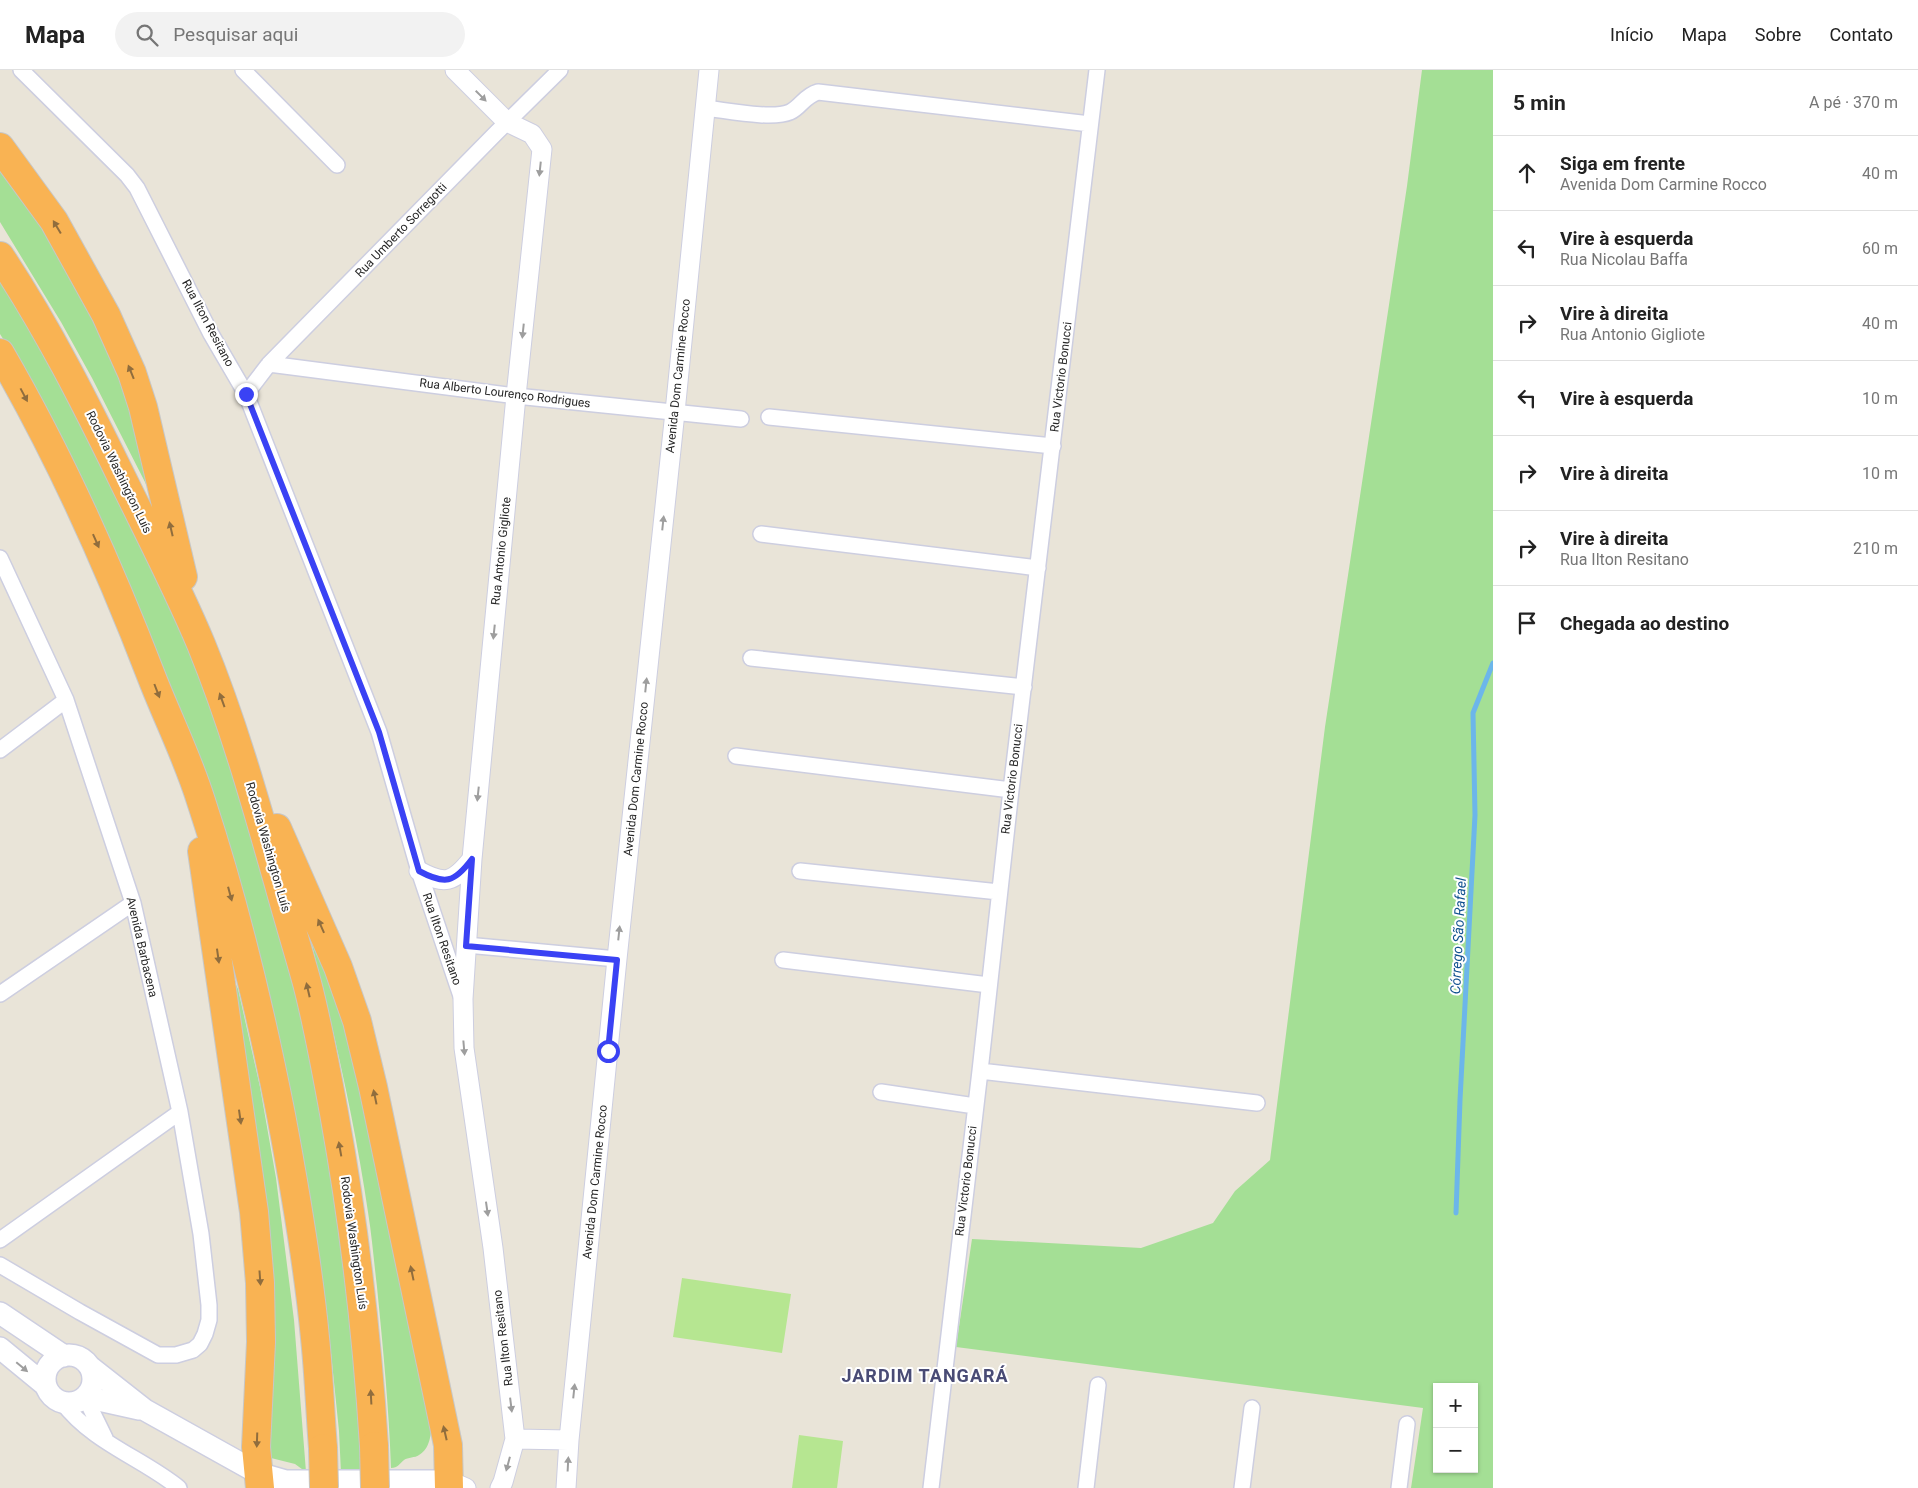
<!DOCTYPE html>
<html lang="pt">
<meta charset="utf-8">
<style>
body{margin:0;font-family:Roboto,sans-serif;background:#f2f2f2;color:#222}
.controls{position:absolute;right:15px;bottom:15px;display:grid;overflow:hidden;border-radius:0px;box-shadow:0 1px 4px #0004}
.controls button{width:45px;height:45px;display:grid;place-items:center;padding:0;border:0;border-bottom:1px solid #e0e0e0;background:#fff;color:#222;font:25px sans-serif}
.stop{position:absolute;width:15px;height:15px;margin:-11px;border:4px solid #3a42f4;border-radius:50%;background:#fff}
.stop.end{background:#3a42f4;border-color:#fff;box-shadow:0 1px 5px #0008}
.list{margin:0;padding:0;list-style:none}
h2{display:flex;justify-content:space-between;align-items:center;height:65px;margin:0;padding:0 20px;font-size:21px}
h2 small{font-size:16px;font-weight:400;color:#767676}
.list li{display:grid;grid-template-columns:32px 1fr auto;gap:15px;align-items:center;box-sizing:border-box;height:75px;padding:0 20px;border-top:1px solid #e0e0e0}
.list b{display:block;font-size:19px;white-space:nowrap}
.list p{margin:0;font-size:16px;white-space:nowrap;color:#767676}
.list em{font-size:16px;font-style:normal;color:#767676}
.icon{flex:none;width:28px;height:28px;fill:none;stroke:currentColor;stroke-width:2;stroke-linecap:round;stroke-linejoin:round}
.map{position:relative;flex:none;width:1493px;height:1418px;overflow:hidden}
header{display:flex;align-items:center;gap:30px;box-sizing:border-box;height:70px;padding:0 25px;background:#fff;border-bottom:1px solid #e0e0e0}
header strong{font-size:24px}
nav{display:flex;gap:28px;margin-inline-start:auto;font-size:18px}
.search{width:350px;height:45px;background:#f2f2f2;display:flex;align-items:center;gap:12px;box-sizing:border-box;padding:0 18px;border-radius:28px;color:#767676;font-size:19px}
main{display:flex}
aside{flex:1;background:#fff}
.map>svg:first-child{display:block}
.green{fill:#a4df95;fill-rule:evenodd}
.pitch{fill:#b6e691}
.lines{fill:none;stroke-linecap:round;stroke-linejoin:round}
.stream{stroke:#6cb6ea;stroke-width:5}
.minor-casing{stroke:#cdcee0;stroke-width:18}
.tertiary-casing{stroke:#cdcee0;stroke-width:21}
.secondary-casing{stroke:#cdcee0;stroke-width:24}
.motorway-casing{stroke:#c7c7c7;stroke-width:30}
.minor{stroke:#fff;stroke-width:15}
.tertiary{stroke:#fff;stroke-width:19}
.secondary{stroke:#fff;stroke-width:21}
.motorway{stroke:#f9b353;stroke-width:28}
.motorway-bridge-casing{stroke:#c7c7c7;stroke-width:30;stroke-linecap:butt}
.motorway-bridge{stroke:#f9b353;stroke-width:28}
.oneway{fill:#9e9e9e}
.oneway2{fill:#906d3d}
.route{stroke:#3a42f4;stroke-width:6}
.labels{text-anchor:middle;stroke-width:4;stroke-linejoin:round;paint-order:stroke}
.street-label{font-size:12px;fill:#272727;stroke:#fff}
.water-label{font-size:14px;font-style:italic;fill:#115290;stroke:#fff}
.district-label{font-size:18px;font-weight:bold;letter-spacing:1px;fill:#494b75;stroke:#fff}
</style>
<header>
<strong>Mapa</strong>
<div class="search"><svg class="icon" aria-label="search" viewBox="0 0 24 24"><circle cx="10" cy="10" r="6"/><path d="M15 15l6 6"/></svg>Pesquisar aqui</div>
<nav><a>Início</a><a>Mapa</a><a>Sobre</a><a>Contato</a></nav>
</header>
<main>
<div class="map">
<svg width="1493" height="1418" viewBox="0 0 1493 1418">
<rect width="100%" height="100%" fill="#e9e4d8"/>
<path class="green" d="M1422,0h71v1418h-82l12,-80 -467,-61 16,-108 169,9 72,-25 22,-32 35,-31 55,-433 82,-541zM1437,1317h37v82h-37z
M0,92l82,127 40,94 28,101 -3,2 -55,-108 -31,-56 -61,-100z
M0,201l154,291 72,182 70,236 47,238 22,235 -6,20h-18l-2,-42 -12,-117 -5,-8 -54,-304 -263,-660 -5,-8z
M302,836l39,92 91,425c-1,11 -2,26 -13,32 -4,3 -11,2 -15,5 -5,4 -6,8 -13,8 -2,-60 -8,-120 -14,-181 -3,-25 -5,-50 -9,-75 -15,-103 -40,-205 -66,-306z
M226,894l12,25 22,98 16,91 18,142 12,152 -11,-8 -28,-7z"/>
<path class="pitch" d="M682,1208l109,16 -9,59 -109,-16z
M799,1365l44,6 -6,47h-45z"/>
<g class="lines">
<path class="stream" d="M1456,1143l4,-113 15,-285 -2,-102 20,-50"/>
<g class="minor-casing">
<path id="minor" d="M21,0l106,105 10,13 74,146 35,60 133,338 40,139 42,125
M243,0l94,95
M704,38c21,2 68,12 86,4 11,-5 14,-16 28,-20l272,32
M269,294l247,32 225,23
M246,324l23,-30 228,-232 63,-62
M769,347l284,29
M761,464l277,34
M0,488l66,142 67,203 47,209 21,122 8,71v15l-4,14 -5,10 -7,6 -17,5h-18l-78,-43 -80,-47
M751,588l273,29
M0,680l66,-50
M736,686l275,34
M800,801l199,21
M466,875l151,14
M783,890l206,25
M0,924l133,-91
M980,1001l277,32
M881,1022l94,14
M0,1170l180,-128
M85,1327l20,41
M62,1332c31,41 80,56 117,86
M931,1418l49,-417 31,-281 86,-720
M1086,1418l12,-103
M1242,1418l10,-80
M1399,1418l8,-64"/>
</g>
<g class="tertiary-casing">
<path id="tertiary" d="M455,0l52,52 25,12 10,15 -26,247 -44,463 -9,140 1,49 29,200 22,191 -12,43 -3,6
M419,801c26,14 34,12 53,-12
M515,1369l54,1
M450,1411l16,7
M566,1418l3,-48 48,-481 58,-547 34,-342"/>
</g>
<g class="secondary-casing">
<path id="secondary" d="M0,1243l64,43
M0,1278l45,37
M45 1309a24 24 0 1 1 48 0a24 24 0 1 1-48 0Z
M89,1296l56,44 113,63 28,8h164
M85,1327l54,12"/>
</g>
<g class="motorway-casing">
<path id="motorway" d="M0,77l54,74 52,94 26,58 11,34 40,170
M0,186c48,72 87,150 125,228 26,53 53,105 76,160 32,78 55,160 78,241 9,33 19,65 28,98 11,42 19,86 27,130 20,110 33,221 40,333
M0,283c60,103 109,213 152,325 16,41 36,81 49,123 34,103 59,208 80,314 14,74 27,148 34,223 4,37 5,73 8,110
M277,758l61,139 19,54 16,66 75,358 1,43
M202,781l52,361 6,71 1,59 -5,105 4,41"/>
</g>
<use href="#minor" class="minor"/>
<use href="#tertiary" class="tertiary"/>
<use href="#secondary" class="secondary"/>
<use href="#motorway" class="motorway"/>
<g class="motorway-bridge-casing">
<path id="motorway-bridge" d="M374,1376l1,42
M323,1378l1,40"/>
</g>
<use href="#motorway-bridge" class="motorway-bridge"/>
</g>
<defs><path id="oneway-solid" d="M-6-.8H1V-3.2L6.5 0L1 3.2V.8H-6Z" transform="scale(1.25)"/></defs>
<g class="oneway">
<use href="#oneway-solid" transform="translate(481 26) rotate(45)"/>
<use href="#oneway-solid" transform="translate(540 99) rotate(96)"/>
<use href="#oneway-solid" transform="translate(523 261) rotate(96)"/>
<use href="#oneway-solid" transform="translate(663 453) rotate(-84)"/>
<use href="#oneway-solid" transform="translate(494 562) rotate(96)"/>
<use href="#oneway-solid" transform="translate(646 615) rotate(-84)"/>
<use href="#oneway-solid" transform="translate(478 724) rotate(96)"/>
<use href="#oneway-solid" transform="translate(619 863) rotate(-84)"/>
<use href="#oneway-solid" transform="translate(464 978) rotate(85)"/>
<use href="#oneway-solid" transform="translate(487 1139) rotate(82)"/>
<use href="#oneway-solid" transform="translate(22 1297) rotate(40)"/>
<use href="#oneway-solid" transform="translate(574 1321) rotate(-84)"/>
<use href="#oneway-solid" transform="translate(511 1335) rotate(83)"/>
<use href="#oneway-solid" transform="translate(508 1394) rotate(105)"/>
<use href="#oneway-solid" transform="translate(568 1394) rotate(-87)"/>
</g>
<g class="oneway2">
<use href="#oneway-solid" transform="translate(57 157) rotate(-121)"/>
<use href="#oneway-solid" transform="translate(131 302) rotate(-112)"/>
<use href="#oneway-solid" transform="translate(24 325) rotate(62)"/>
<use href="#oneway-solid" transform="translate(171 459) rotate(-103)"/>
<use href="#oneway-solid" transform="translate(96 471) rotate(66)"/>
<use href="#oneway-solid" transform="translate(157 621) rotate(69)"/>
<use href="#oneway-solid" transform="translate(222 630) rotate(-110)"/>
<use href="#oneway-solid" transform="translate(230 824) rotate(75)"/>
<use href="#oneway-solid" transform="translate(321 856) rotate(-114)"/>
<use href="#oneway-solid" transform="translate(218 886) rotate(82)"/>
<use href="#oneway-solid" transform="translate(308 920) rotate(-103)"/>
<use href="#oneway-solid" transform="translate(375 1027) rotate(-102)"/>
<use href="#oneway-solid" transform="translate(240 1047) rotate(82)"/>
<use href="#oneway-solid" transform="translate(340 1079) rotate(-100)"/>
<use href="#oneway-solid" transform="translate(412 1203) rotate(-102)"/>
<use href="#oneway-solid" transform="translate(260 1208) rotate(86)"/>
<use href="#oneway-solid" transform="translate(371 1327) rotate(-93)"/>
<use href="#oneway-solid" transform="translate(445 1363) rotate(-103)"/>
<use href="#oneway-solid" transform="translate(257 1370) rotate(92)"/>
</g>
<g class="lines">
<path class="route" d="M246,324l133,338 40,139c26,14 35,12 53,-12l-6,87 151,14 -9,91"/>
</g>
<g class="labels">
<g class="street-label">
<text transform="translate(401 160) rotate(-46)" y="4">Rua Umberto Sorregotti</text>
<text transform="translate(208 253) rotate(62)" y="4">Rua Ilton Resitano</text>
<text transform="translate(678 306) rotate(-84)" y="4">Avenida Dom Carmine Rocco</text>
<text transform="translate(1061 307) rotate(-83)" y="4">Rua Victorio Bonucci</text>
<text transform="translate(505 323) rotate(7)" y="4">Rua Alberto Lourenço Rodrigues</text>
<text transform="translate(119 402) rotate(64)" y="4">Rodovia Washington Luís</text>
<text transform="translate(501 481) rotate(-84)" y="4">Rua Antonio Gigliote</text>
<text transform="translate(636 709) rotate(-84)" y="4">Avenida Dom Carmine Rocco</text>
<text transform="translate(1012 709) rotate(-83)" y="4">Rua Victorio Bonucci</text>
<text transform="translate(268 777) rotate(74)" y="4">Rodovia Washington Luís</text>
<text transform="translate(442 869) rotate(71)" y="4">Rua Ilton Resitano</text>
<text transform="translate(142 877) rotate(77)" y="4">Avenida Barbacena</text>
<text transform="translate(966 1111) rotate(-83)" y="4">Rua Victorio Bonucci</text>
<text transform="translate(595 1112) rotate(-84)" y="4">Avenida Dom Carmine Rocco</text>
<text transform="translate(354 1173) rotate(82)" y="4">Rodovia Washington Luís</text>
<text transform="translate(503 1268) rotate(-97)" y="4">Rua Ilton Resitano</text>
</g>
<g class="water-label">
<text transform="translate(1458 866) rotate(-87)" y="5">Córrego São Rafael</text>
</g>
<g class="district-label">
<text x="925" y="1312">JARDIM TANGARÁ</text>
</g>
</g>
</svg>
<div class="controls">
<button>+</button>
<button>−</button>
</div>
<div class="stop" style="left:608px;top:981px"></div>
<div class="stop end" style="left:246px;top:324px"></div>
</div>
<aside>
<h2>5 min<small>A pé · 370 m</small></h2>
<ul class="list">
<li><svg class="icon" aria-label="ahead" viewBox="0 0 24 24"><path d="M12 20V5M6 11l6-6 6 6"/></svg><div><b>Siga em frente</b><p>Avenida Dom Carmine Rocco</p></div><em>40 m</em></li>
<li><svg class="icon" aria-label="left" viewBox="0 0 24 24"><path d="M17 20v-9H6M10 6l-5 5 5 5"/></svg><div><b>Vire à esquerda</b><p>Rua Nicolau Baffa</p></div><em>60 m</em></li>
<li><svg class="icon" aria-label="right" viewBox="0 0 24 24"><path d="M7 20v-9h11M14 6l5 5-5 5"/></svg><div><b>Vire à direita</b><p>Rua Antonio Gigliote</p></div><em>40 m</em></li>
<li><svg class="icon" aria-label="left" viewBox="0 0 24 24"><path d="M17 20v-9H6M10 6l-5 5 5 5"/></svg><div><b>Vire à esquerda</b></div><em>10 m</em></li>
<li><svg class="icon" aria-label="right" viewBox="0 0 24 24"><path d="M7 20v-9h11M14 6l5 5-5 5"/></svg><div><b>Vire à direita</b></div><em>10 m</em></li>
<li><svg class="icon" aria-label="right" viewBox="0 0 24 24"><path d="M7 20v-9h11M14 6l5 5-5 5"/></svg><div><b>Vire à direita</b><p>Rua Ilton Resitano</p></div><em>210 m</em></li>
<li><svg class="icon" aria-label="arrive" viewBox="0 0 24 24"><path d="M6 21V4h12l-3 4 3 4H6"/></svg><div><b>Chegada ao destino</b></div></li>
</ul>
</aside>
</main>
